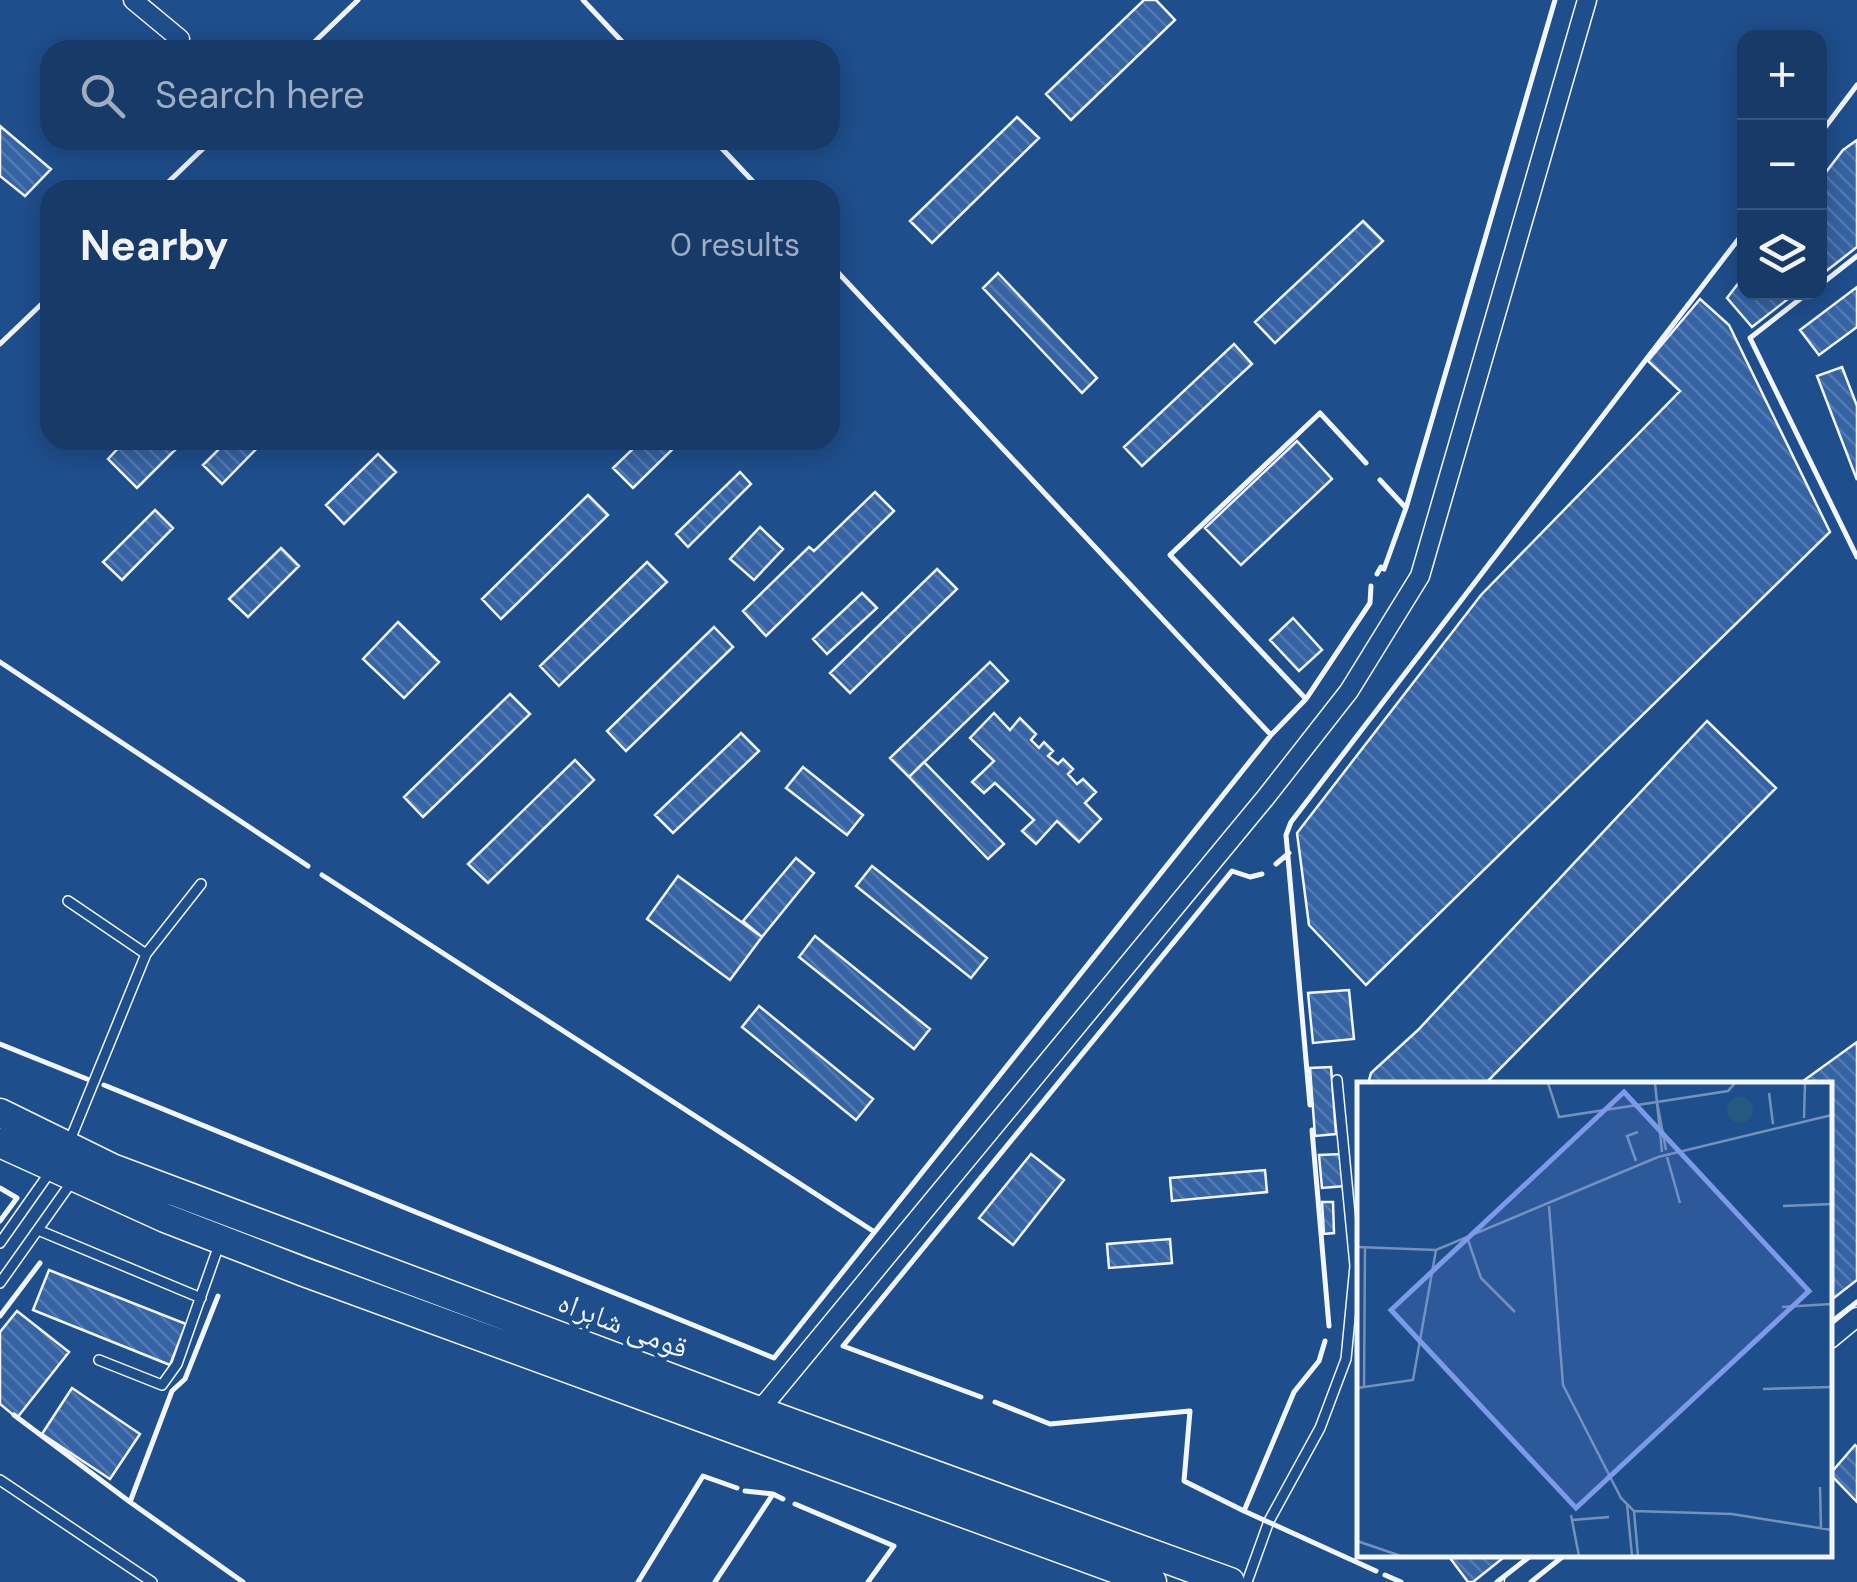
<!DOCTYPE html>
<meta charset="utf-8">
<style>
body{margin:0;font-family:"DM Sans","Noto Naskh Arabic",sans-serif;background:#20416f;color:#f1f3f6}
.controls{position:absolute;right:30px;top:30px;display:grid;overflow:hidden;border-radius:20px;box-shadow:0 5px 25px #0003}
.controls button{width:90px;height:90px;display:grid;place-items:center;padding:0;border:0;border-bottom:2px solid #36547d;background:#173a69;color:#f1f3f6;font:50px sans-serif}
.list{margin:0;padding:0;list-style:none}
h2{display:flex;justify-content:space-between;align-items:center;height:130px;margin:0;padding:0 40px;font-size:42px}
h2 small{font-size:32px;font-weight:400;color:#9eadc0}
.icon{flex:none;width:55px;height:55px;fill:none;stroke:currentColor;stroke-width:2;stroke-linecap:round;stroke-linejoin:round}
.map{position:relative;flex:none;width:1857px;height:1582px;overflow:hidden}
.search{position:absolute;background:#173a69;box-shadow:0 5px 25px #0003;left:40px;top:40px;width:800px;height:110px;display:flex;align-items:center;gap:25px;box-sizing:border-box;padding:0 35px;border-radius:30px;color:#9eadc0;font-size:38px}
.panel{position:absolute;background:#173a69;box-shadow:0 5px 25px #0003;left:40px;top:180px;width:800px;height:270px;border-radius:30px}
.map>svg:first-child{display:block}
.building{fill:url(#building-back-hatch);stroke:#f2f6ff;stroke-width:2.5}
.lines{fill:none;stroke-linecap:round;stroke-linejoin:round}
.service-casing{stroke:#f2f6ff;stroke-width:12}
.minor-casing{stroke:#f2f6ff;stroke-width:21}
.trunk-casing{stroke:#f2f6ff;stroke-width:31}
.service{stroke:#1f4e8c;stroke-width:9}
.minor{stroke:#1f4e8c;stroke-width:18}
.trunk{stroke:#1f4e8c;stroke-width:28}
.wall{stroke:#f2f6ff;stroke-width:5}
.labels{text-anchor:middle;stroke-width:8;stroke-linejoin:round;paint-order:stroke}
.street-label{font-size:30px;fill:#f2f6ff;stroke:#1f4e8c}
.inset-road{fill:none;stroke:#7391ba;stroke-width:2.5}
.view{fill:#7d9aea;fill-opacity:0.15;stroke:#7d9aea;stroke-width:5}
.inset-edge{fill:none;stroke:#f2f6ff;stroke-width:5}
</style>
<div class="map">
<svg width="1857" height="1582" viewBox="0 0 1857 1582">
<defs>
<pattern id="building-back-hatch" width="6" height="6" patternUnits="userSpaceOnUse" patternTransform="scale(2.5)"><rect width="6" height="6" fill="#3563a3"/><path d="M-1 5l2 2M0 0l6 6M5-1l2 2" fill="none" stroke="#537ab1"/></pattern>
</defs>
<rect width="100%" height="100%" fill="#1f4e8c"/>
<path class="building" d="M1144,0h12l19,20 -104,100 -25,-26z
M1017,117l22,21 -107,105 -22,-22z
M0,126l51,43 -26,27 -25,-20z
M1857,140v107l-37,29v-96l23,-30z
M1363,221l20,20 -108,102 -20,-21z
M998,273l99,105 -15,15 -99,-105z
M1744,276v16h53l-45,35 -25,-29z
M1857,287v40l-38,28 -19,-25z
M1700,299l29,26 101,207 -464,453 -57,-60 -12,-92 184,-238 199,-204 -32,-30z
M1234,344l18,20 -110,102 -18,-19z
M1842,367l15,39v74l-40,-104z
M126,440h39l10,10 -38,38 -29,-29z
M228,440h37l-43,44 -19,-19z
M642,440h40l-49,48 -20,-20z
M1297,441l35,38 -91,86 -36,-37z
M378,454l18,18 -52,52 -18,-19z
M740,472l11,12 -63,63 -12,-13z
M875,492l19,19 -128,125 -23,-25 66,-64 5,4z
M588,495l20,20 -107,104 -19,-20z
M155,510l18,18 -51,52 -19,-18z
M760,527l23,22 -29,31 -24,-21z
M281,548l18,18 -51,51 -19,-18z
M647,562l20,20 -108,104 -19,-20z
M937,569l20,20 -107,104 -20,-20z
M862,593l15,15 -50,46 -14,-15z
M1293,618l29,32 -23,21 -29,-31z
M398,622l41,40 -35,36 -41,-39z
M714,627l19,20 -107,104 -19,-20z
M990,662l18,19 -99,96 -19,-19z
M510,694l20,20 -107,103 -19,-20z
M994,713l16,17 10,-12 16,16 -5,6 8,8 5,-6 9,9 -5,5 10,8 5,-5 10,10 -5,5 9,10 6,-5 13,13 -11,11 16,16 -22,23 -22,-21 -21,23 -14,-13 12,-11 -39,-37 -11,10 -12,-11 22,-21 -24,-23z
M1707,721l69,67 -291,296h-117l3,-11 47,-43z
M741,733l18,18 -86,82 -18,-18z
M575,760l19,20 -106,103 -20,-19z
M924,762l80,82 -16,15 -79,-82z
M803,767l60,48 -16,20 -61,-47z
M796,858l18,15 -52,64 -19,-16z
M872,866l115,92 -16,20 -115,-92z
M678,876l84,61 -32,43 -83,-61z
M815,936l115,93 -16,20 -115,-92z
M1349,990l5,49 -41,4 -5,-50z
M759,1006l114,93 -17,21 -114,-93z
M1857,1042v238l-27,21v-217h-31z
M1331,1067l5,67 -21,2 -5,-68z
M1031,1154l33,26 -51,65 -34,-27z
M1343,1154l2,32 -23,2 -3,-33z
M1265,1170l2,22 -95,9 -2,-23z
M1322,1202h11l1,31 -10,1z
M1170,1239l2,24 -63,5 -2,-24z
M49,1270l137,54 -16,41 -137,-55z
M17,1311l52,41 -52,66 -17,-14v-72z
M72,1388l68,46 -30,45 -68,-45z
M1855,1445l2,2v55l-27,-28z
M1447,1554h61l-35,28h-5z"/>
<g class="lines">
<g class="service-casing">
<path id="service" d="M68,901l78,53
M68,1145l78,-191 55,-70
M38,1230l163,68
M0,1243l50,-71
M0,1283l73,-103
M99,1360l63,25 15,-21 43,-122
M0,1480l152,102
M1247,1582l22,-61 51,-93 26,-69 9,-93 -18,-186"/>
</g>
<g class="minor-casing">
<path id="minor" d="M133,0l47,39
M1830,1339l27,-22
M759,1411l507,-614 83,-106 71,-115 167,-576
M1514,1582l36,-28"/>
</g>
<g class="trunk-casing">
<path id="trunk" d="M0,1113l112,55 647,243 471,171
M0,1143l165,75 139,54 848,310"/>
</g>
<use href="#service" class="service"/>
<use href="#minor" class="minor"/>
<use href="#trunk" class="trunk"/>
<path class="wall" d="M583,0l47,50
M306,50l52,-50
M1820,134l37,-49
M714,140l47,50
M160,190l52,-50
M830,264l441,471 35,-36
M1820,285l37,-29
M1809,292l-59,46 107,219
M0,344l50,-48
M1366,463l-46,-50 -150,142 136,144 64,-96 1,-17
M1406,508l149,-508
M1377,574l4,-7 3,2 22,-61 -26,-28
M0,662l308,204
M1276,864l13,-11
M322,875l551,356
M0,1044l87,35
M104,1085l670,273 497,-623
M1310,1105l-24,-270 5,-13 453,-590
M1312,1130l17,196
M0,1188l17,10 -17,23
M218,1296l-33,83 -13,12 -42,111 113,80
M0,1316l40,-53
M1830,1323l27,-21
M1325,1341l-6,20 -25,31 -50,119 132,60
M981,1397l-138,-51 389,-475 18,6 12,-3
M995,1402l55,22 140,-13 -6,70 60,30
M14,1415l116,87
M745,1491l28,3
M795,1504l99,42 -26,36
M1385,1575l16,7
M638,1582l65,-106 34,12
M715,1582l58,-88 10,5
M1497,1582l36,-28
M1531,1582l35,-28"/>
</g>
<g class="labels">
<g class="street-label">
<text transform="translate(623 1325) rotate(21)" y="10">قومی شاہراہ</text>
</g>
</g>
<g transform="translate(1357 1082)">
<rect width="475" height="475" fill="#1f4e8c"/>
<path d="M370 28a13 13 0 1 1 26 0a13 13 0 1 1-26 0Z" fill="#245a82"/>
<path class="inset-road" d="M191,1l11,34 169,-26 7,-8M298,1l7,69M412,11l4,31M300,20l9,48M447,36l1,-35M310,75l13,46M279,79l-9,-25 11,-4M192,124l14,179 58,113 13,13 4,45M426,124l49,-2M110,155l14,41 34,34M0,165l79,3 222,-93 174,-42M425,225l50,-3M0,306l56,-8 23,-130M7,306l1,-140M406,307l69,-2M463,405l1,42M270,422l5,52M277,429l98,3 100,16M214,433l8,41M215,438l37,-3 -9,1M0,459l44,15"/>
<path class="view" d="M267,10l185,199 -233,217 -185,-198z"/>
<rect width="475" height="475" class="inset-edge"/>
</g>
</svg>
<div class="controls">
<button>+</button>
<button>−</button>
<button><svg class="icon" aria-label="layers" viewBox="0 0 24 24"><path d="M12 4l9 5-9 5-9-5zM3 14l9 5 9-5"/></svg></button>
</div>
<div class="search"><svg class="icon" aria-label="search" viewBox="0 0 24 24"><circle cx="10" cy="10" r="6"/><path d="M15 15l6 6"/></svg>Search here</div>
<section class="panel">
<h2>Nearby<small>0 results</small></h2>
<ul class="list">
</ul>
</section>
</div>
